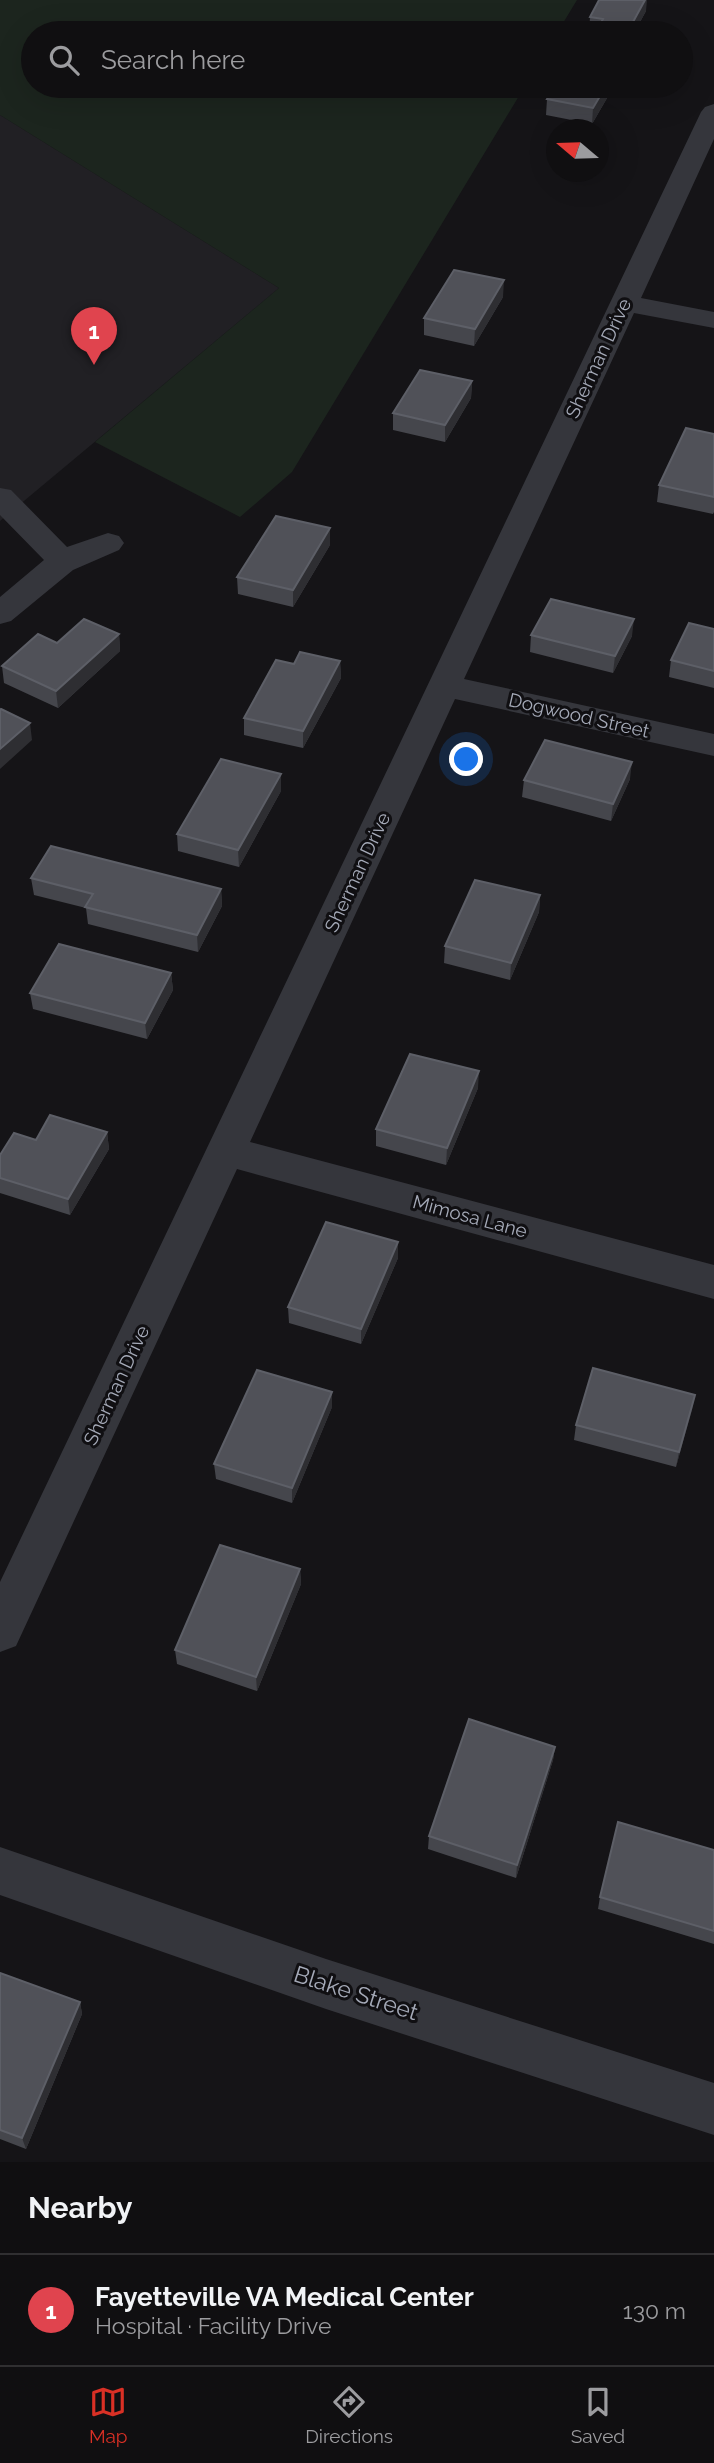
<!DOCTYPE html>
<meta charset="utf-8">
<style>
body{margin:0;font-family:Raleway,sans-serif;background:#1e1d1f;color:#f1f3f6}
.compass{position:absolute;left:546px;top:119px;width:63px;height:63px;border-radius:50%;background:#100f11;box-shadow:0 7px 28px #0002;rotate:289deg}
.you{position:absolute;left:467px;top:760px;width:24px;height:24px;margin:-18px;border:5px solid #fff;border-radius:50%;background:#1a73e8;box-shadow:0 0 0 10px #1a73e833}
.badge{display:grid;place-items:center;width:46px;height:46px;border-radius:50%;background:#d93025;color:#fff;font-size:23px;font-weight:700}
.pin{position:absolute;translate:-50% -58px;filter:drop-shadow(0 2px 4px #0008)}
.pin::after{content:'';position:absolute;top:37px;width:24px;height:21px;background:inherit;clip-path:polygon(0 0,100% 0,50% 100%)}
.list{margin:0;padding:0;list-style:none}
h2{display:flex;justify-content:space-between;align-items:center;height:91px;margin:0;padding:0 28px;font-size:30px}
h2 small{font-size:23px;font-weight:400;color:#9c9c9f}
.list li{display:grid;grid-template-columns:46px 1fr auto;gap:21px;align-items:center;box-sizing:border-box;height:112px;padding:0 28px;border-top:2px solid #302f31}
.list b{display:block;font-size:26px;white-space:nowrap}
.list p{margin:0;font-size:23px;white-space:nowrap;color:#9c9c9f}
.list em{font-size:23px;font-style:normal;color:#9c9c9f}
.icon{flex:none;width:38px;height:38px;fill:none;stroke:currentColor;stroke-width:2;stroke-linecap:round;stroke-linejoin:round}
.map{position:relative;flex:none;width:714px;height:2162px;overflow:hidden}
.search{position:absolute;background:#100f11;box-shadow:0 7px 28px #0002;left:21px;right:21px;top:21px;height:77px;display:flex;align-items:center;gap:18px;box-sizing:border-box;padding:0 24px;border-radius:38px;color:#9c9c9f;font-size:26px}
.sheet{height:203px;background:#100f11}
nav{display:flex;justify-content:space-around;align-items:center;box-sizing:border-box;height:98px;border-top:2px solid #302f31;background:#100f11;font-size:19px;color:#9c9c9f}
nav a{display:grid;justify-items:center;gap:4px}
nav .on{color:#d93025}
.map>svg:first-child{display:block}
.built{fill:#212024}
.green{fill:#1c251e}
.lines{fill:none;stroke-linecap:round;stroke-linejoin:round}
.minor{fill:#35363c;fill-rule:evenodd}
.wall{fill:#45464c}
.shaded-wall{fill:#2e2e32}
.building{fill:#505158;stroke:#5d5f67;stroke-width:2}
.labels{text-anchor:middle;stroke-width:6;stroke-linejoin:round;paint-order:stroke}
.street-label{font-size:19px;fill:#a5aab8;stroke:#100f12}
.near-street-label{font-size:23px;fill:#a5aab8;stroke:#100f12}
</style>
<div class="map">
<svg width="714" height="2162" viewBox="0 0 714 2162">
<rect width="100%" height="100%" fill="#151417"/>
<path class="built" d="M0,115l279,173 -279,233z"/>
<path class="green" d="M0,0h577l-20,33h-524v53h492l-233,386 -52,45 -145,-75 184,-154 -279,-173z"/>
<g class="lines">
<path class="minor" d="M714,104v35l-73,159 73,14v16l-80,-15 -170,366 250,55v22l-259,-57 -205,443 464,123v34l-477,-130 -221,477 -16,6v-70l701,-1470 4,-5z
M0,488l11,2 56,57 41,-14 11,3 5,7 -5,7 -46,20 -62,51 -11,3v-27l44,-37 -44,-45z
M0,1847l326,112 388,124v52l-388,-126 -326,-114z"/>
</g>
<path class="wall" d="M646,11l-12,22 -45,-1 1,-15z
M556,86h58l-22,38 -46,-9 1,-16z
M503,297l-29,49 -50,-11v-17z
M472,381l-1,17 -26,44 -52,-12v-17z
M714,434v78l-1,2 -56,-12 2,-17z
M330,545l-37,62 -55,-13 -1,-17z
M714,629v59l-45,-11 2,-17z
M119,634l1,17 -62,57 -54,-25 -2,-17 55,-23z
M531,635l101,1 -19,37 -83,-21z
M340,661l1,17 -38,70 -59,-13v-17l50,-54z
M630,779l-19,42 -89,-24 2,-17z
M281,791l-42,76 -61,-16 -1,-17z
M31,878l190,11 1,17 -24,46 -110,-28 -2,-16 -52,-13z
M540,895l-1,17 -29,68 -66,-17 1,-17z
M171,973l2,17 -26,49 -114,-30 -3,-16z
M478,1088l-32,77 -70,-19v-17z
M107,1132l2,17 -39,66 -70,-22v-38z
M398,1242v16l-37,86 -72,-21 -1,-16z
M695,1395l-19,72 -102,-27 2,-15z
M332,1407l-40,96 -76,-24 -2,-15z
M300,1569l1,15 -44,107 -80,-27 -2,-14z
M555,1747l-2,13 -37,118 -88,-29 1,-13z
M714,1850v94l-116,-35 2,-12z
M0,1973l80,29 2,12 -56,135 -26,-10z"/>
<path class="shaded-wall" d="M645,0h2l-1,11 -12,22h-7z
M606,86h8l-22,38 1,-16z
M504,280l-1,17 -29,49 1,-17z
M472,381l-1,17 -26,44v-17z
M330,528v17l-37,62v-17z
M634,619l-2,17 -19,37 2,-17z
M119,634l1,17 -62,57 -2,-17z
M340,661l1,17 -38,70v-17z
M30,723l2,17 -32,29v-20z
M632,762l-2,17 -19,42 2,-17z
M281,774v17l-42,76 -1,-17z
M221,889l1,17 -24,46 -1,-17z
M540,895l-1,17 -29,68 1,-17z
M171,973l2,17 -26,49 -2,-16z
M479,1071l-1,17 -32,77 1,-17z
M107,1132l2,17 -39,66 -2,-16z
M398,1242v16l-37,86v-15z
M332,1392v15l-40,96v-15z
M695,1395l-3,15 -16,57 3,-15z
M300,1569l1,15 -44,107 -1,-14z
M555,1747l-2,13 -37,118 1,-13z
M80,2002l2,12 -56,135 -4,-11z"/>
<path class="building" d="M599,0h46l-18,33h-32l8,-14 -13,-2z
M556,86h50l-13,22 -46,-9z
M454,270l50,10 -29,49 -51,-11z
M420,370l52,11 -27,44 -52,-12z
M686,428l28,6v63l-55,-12z
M276,516l54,12 -37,62 -56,-13z
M551,599l83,20 -19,37 -84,-21z
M84,619l35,15 -63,57 -54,-25 36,-32 19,9z
M689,623l25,6v42l-43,-11z
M300,652l40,9 -37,70 -59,-13 32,-58 18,4z
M1,709l29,14 -30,26v-39z
M545,740l87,22 -19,42 -89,-24z
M221,759l60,15 -43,76 -61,-16z
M51,846l170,43 -24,46 -112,-28 8,-13 -62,-16z
M475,880l65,15 -29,68 -66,-17z
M59,944l112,29 -26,50 -115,-30z
M410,1054l69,17 -32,77 -71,-19z
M50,1115l57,17 -39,67 -68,-21v-23l14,-22 22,7z
M326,1222l72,20 -37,87 -73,-22z
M593,1368l102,27 -16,57 -103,-27z
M257,1370l75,22 -40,96 -78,-24z
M220,1545l80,24 -44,108 -81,-27z
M469,1719l86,28 -38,118 -88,-29z
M618,1822l96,28v81l-114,-34z
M0,1973l80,29 -58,136 -22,-8z"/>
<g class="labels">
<g class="street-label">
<text transform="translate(598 358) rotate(-65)" y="7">Sherman Drive</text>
<text transform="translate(579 715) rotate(13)" y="7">Dogwood Street</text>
<text transform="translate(357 872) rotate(-65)" y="7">Sherman Drive</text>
<text transform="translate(470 1216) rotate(15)" y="7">Mimosa Lane</text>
<text transform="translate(116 1385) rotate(-65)" y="7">Sherman Drive</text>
</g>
<g class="near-street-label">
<text transform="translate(356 1993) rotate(18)" y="8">Blake Street</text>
</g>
</g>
</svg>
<svg class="compass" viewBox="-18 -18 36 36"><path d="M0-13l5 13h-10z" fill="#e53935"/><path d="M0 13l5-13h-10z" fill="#9c9c9f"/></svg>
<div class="you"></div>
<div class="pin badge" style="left:94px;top:365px;background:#e0444e">1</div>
<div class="search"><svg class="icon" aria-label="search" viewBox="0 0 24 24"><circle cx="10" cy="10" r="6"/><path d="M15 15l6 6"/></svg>Search here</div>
</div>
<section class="sheet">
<h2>Nearby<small></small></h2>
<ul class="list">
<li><span class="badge" style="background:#e0444e">1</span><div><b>Fayetteville VA Medical Center</b><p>Hospital · Facility Drive</p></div><em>130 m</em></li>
</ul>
</section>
<nav>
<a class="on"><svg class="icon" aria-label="map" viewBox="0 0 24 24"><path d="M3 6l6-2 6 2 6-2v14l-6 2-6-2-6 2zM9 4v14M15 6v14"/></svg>Map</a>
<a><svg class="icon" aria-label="directions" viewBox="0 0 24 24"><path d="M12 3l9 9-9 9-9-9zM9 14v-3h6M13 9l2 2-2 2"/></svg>Directions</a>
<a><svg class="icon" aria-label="saved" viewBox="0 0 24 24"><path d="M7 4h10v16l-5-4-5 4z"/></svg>Saved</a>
</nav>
